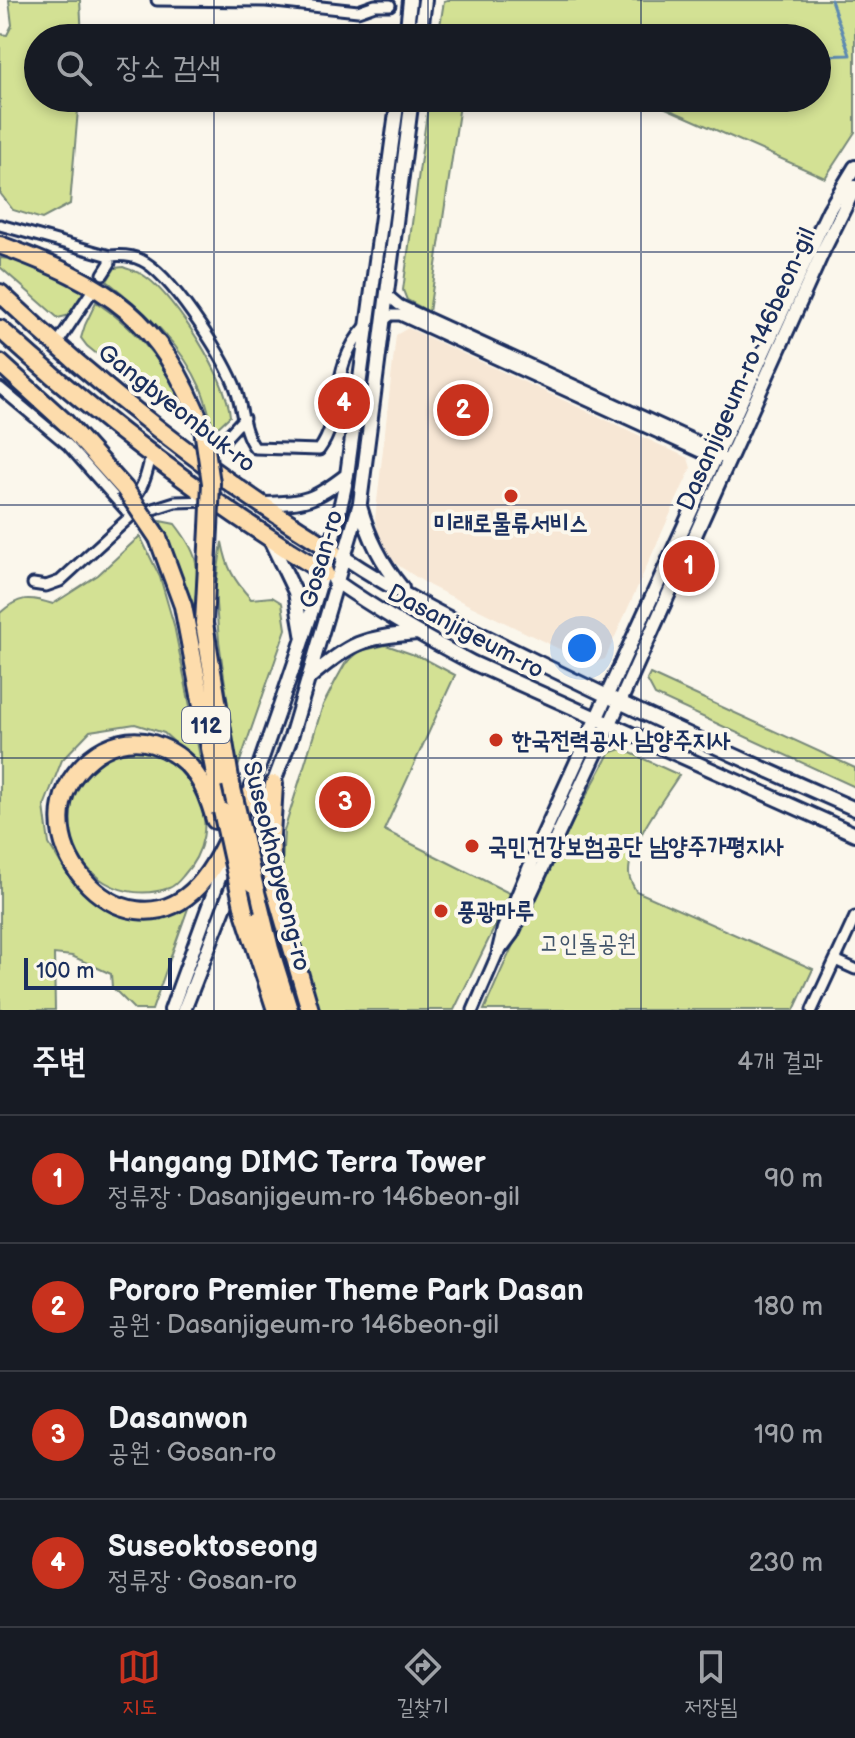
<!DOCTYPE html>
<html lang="ko">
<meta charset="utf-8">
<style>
body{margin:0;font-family:"Balsamiq Sans","Poor Story",sans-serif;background:#242831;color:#f1f3f6}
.scale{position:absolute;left:24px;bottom:20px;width:148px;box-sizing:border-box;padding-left:8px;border:4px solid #1b2f5e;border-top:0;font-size:22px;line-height:28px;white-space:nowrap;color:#1b2f5e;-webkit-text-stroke:6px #fbf7ec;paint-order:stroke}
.you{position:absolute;left:582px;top:648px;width:28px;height:28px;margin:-20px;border:6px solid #fff;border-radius:50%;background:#1a73e8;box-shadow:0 0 0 12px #1a73e833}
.badge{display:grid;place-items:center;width:52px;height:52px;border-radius:50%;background:#c8321e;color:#fff;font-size:26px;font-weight:700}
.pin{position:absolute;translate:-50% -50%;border:4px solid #fff;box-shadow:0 2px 8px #0006}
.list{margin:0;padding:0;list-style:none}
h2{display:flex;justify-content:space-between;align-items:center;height:104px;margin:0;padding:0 32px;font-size:34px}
h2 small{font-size:26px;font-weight:400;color:#9ea1a6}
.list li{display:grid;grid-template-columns:52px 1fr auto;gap:24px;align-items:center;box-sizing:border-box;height:128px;padding:0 32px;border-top:2px solid #363941}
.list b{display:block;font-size:30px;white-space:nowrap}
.list p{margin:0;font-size:26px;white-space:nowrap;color:#9ea1a6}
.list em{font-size:26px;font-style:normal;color:#9ea1a6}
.icon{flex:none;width:44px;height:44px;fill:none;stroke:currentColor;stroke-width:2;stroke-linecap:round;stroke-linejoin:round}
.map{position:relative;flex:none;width:855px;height:1010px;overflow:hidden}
.search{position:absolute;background:#171b24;box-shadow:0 4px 12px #0003;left:24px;right:24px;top:24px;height:88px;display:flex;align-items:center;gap:20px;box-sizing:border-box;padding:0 28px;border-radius:44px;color:#9ea1a6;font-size:30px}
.sheet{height:616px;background:#171b24}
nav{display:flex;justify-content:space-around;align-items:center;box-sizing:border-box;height:112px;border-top:2px solid #363941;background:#171b24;font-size:22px;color:#9ea1a6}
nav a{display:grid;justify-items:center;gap:4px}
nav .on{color:#c8321e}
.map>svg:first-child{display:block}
.built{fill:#f7e7d5}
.green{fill:#d3e194;stroke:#778879;stroke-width:2}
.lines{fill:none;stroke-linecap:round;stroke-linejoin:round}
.stream{stroke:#5d8ab1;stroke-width:3}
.minor-casing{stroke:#1b2f5e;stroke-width:15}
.tertiary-casing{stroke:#1b2f5e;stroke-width:18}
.trunk-casing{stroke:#1b2f5e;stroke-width:22}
.minor{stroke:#fbf7ec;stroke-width:9}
.tertiary{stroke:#fbf7ec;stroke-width:12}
.trunk{stroke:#fddcac;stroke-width:16}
.trunk-bridge-casing{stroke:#1b2f5e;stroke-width:22;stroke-linecap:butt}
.trunk-bridge{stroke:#fddcac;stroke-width:16}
.grid{fill:none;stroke:#1b2f5e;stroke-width:2;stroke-opacity:0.55}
.poi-dot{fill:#c8321e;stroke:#fbf7ec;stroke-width:3}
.labels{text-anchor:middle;stroke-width:8;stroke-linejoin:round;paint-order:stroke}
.shield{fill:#fbf7ec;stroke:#5e6b89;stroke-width:2}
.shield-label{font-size:22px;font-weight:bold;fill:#1b2f5e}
.street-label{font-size:24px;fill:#1b2f5e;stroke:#fbf7ec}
.poi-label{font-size:24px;font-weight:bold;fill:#1b2f5e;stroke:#fbf7ec;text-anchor:start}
.park-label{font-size:24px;fill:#405369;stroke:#fbf7ec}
</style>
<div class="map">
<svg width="855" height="1010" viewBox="0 0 855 1010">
<rect width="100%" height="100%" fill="#fbf7ec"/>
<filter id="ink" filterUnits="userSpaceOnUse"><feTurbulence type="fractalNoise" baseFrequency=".0125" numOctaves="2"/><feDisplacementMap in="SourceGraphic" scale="16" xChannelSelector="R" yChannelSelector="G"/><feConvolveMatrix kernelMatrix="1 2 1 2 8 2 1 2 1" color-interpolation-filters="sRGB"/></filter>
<g filter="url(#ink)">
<path class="built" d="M408,328l280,130 3,10 -86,191 -15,5 -160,-78 -37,-24 -12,-17 -6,-26 21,-184z"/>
<path class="green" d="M9,0h71l2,38h-44v60h41l-9,106 -28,15 -29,-9 -13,-17v-159l7,1 5,-10z
M447,0h408v132l-30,46 -182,-80h174v-60h-379l6,-37z
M429,98h32l-32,214 -22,-12 -4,-10z
M0,258c28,1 63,18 85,35l-15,22 -12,3 -58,-51z
M123,267c7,3 17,5 23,10 30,21 82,103 84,139l-16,15c-4,-13 -7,-28 -13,-42 -19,-44 -57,-79 -94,-108l8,-13z
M96,302c48,32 75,70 95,124l-20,-19 -30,-17 -54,-44 -6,-8 4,-13z
M160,521l15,3c28,36 22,43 20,85z
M140,536l20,41 14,48 28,142 -38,-34 -29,-9 -45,7 -28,29 -18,46 5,38 19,31 24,25 25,10 75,-13 -40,113h-17l-23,-23 -1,-13 -39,-18 -18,-2 1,56h-55v-397c19,-17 29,-17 53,-9l45,-29z
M222,542c5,26 11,37 29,57l21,-2 10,6 4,26 -49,141 -18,-129 -4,-50z
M386,645l37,13 32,17 -71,155 127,64 -57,116h-135l-35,-113 -2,-29 2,-37 39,-126 13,-25 9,-16 15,-13z
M650,674l205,94v19l-200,-92 -8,-15z
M122,746c39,5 54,11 74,46 16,29 8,61 -13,84 -4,5 -8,10 -14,12 -46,16 -92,-12 -101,-60 -3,-15 6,-38 9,-54z
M622,749l57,26c-15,24 -51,70 -50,98 0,7 4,12 7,18l177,78 -19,41h-310c28,-65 58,-128 90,-191 11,-22 24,-43 35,-66z"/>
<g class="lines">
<path class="stream" d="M817,56l33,-1 -19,-55"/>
<g class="minor-casing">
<path id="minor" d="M157,0l109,1 92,10 17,-6h15
M0,225l110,31v7l-7,11
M110,256c11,-1 21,-1 31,4 29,13 80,93 93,124 9,21 7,46 21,64l64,2c26,-35 8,-82 47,-124
M386,294l13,11 304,139 12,9
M383,321l8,-6h9l300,137 30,8
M57,344l33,-50
M0,388l68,57 63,71
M205,452l15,-8 24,-26
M131,502c13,-15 16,-28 20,-47
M33,584l13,2 14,-5 71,-65 44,-14 37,-1
M835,960l20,9
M473,1010l26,-60
M812,1010l43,-93"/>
</g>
<g class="tertiary-casing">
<path id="tertiary" d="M406,38l4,-38
M420,38l5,-38
M263,504c44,-2 49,-2 84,-29
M360,506c9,32 21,56 42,82
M270,540l25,52 8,47
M342,556c58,39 124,71 187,102 107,53 216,103 326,151
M334,580c44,31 91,58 139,83l382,171
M309,678c44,-36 51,-40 108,-45
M246,804c37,-109 79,-215 101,-329l51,-377
M246,855l45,-118 69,-234 52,-405
M503,945l9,-12 108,-231 203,-451 32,-64
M499,950l5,-21 37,-89 271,-594 17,-36 26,-43
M171,1010l59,-162
M184,1010l53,-135"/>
</g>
<g class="trunk-casing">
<path id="trunk" d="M0,245c109,40 160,72 203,184
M0,293c99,94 216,186 332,257
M0,329c101,92 209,173 325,244
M0,363l66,60 59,66
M209,528l-5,95 27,161
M158,538l25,68 39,205
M274,784l-3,51 2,48 37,127
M215,820c-10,-37 -24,-64 -62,-76 -22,-7 -45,0 -62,14 -87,71 31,209 107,128 22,-24 35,-61 50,-90
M254,884l16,65 19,61
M245,915l31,95"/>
</g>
<use href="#minor" class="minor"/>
<use href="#tertiary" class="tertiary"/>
<use href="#trunk" class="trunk"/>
<g class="trunk-bridge-casing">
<path id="trunk-bridge" d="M203,429l8,54 -2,45
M125,489l33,49
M231,784l23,100
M222,811l23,104"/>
</g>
<use href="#trunk-bridge" class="trunk-bridge"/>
</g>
</g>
<path class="grid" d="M214,0v38M428,0v38M641,0v38M214,98v912M428,98v912M641,98v912M0,252h855M0,505h855M0,758h855"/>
<g class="poi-dot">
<circle cx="511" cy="496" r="8"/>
<circle cx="496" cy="740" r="8"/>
<circle cx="472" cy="846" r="8"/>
<circle cx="441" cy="911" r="8"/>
</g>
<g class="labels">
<rect class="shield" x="182" y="707" width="48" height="36" rx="6"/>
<g class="shield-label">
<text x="206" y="733">112</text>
</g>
<g class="street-label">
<text transform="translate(746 369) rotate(-66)" y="8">Dasanjigeum-ro 146beon-gil</text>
<text transform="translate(177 408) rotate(38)" y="8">Gangbyeonbuk-ro</text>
<text transform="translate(321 559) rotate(-74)" y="8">Gosan-ro</text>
<text transform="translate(466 631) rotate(28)" y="8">Dasanjigeum-ro</text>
<text transform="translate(277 866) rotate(76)" y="8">Suseokhopyeong-ro</text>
</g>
<g class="poi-label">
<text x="511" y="531" text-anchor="middle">미래로물류서비스</text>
<text x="512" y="748">한국전력공사 남양주지사</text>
<text x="488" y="854">국민건강보험공단 남양주가평지사</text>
<text x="457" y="919">풍광마루</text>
</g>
<g class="park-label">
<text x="588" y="951">고인돌공원</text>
</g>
</g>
</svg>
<div class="scale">100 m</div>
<div class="you"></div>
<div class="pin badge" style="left:689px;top:566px">1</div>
<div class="pin badge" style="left:463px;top:410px">2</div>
<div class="pin badge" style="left:345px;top:802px">3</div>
<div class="pin badge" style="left:344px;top:403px">4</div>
<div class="search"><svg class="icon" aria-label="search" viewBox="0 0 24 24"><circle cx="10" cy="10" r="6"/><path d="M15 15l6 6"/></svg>장소 검색</div>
</div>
<section class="sheet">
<h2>주변<small>4개 결과</small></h2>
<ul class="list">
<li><span class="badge">1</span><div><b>Hangang DIMC Terra Tower</b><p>정류장 · Dasanjigeum-ro 146beon-gil</p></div><em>90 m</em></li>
<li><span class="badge">2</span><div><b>Pororo Premier Theme Park Dasan</b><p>공원 · Dasanjigeum-ro 146beon-gil</p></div><em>180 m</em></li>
<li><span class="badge">3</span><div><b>Dasanwon</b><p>공원 · Gosan-ro</p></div><em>190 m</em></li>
<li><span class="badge">4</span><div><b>Suseoktoseong</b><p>정류장 · Gosan-ro</p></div><em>230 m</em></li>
</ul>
</section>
<nav>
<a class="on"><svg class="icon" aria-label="map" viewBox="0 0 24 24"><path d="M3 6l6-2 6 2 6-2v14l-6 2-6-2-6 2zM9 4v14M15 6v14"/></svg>지도</a>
<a><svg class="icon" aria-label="directions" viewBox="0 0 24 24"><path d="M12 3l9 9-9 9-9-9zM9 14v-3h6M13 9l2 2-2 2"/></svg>길찾기</a>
<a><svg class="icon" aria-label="saved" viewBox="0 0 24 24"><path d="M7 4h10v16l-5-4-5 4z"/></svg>저장됨</a>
</nav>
